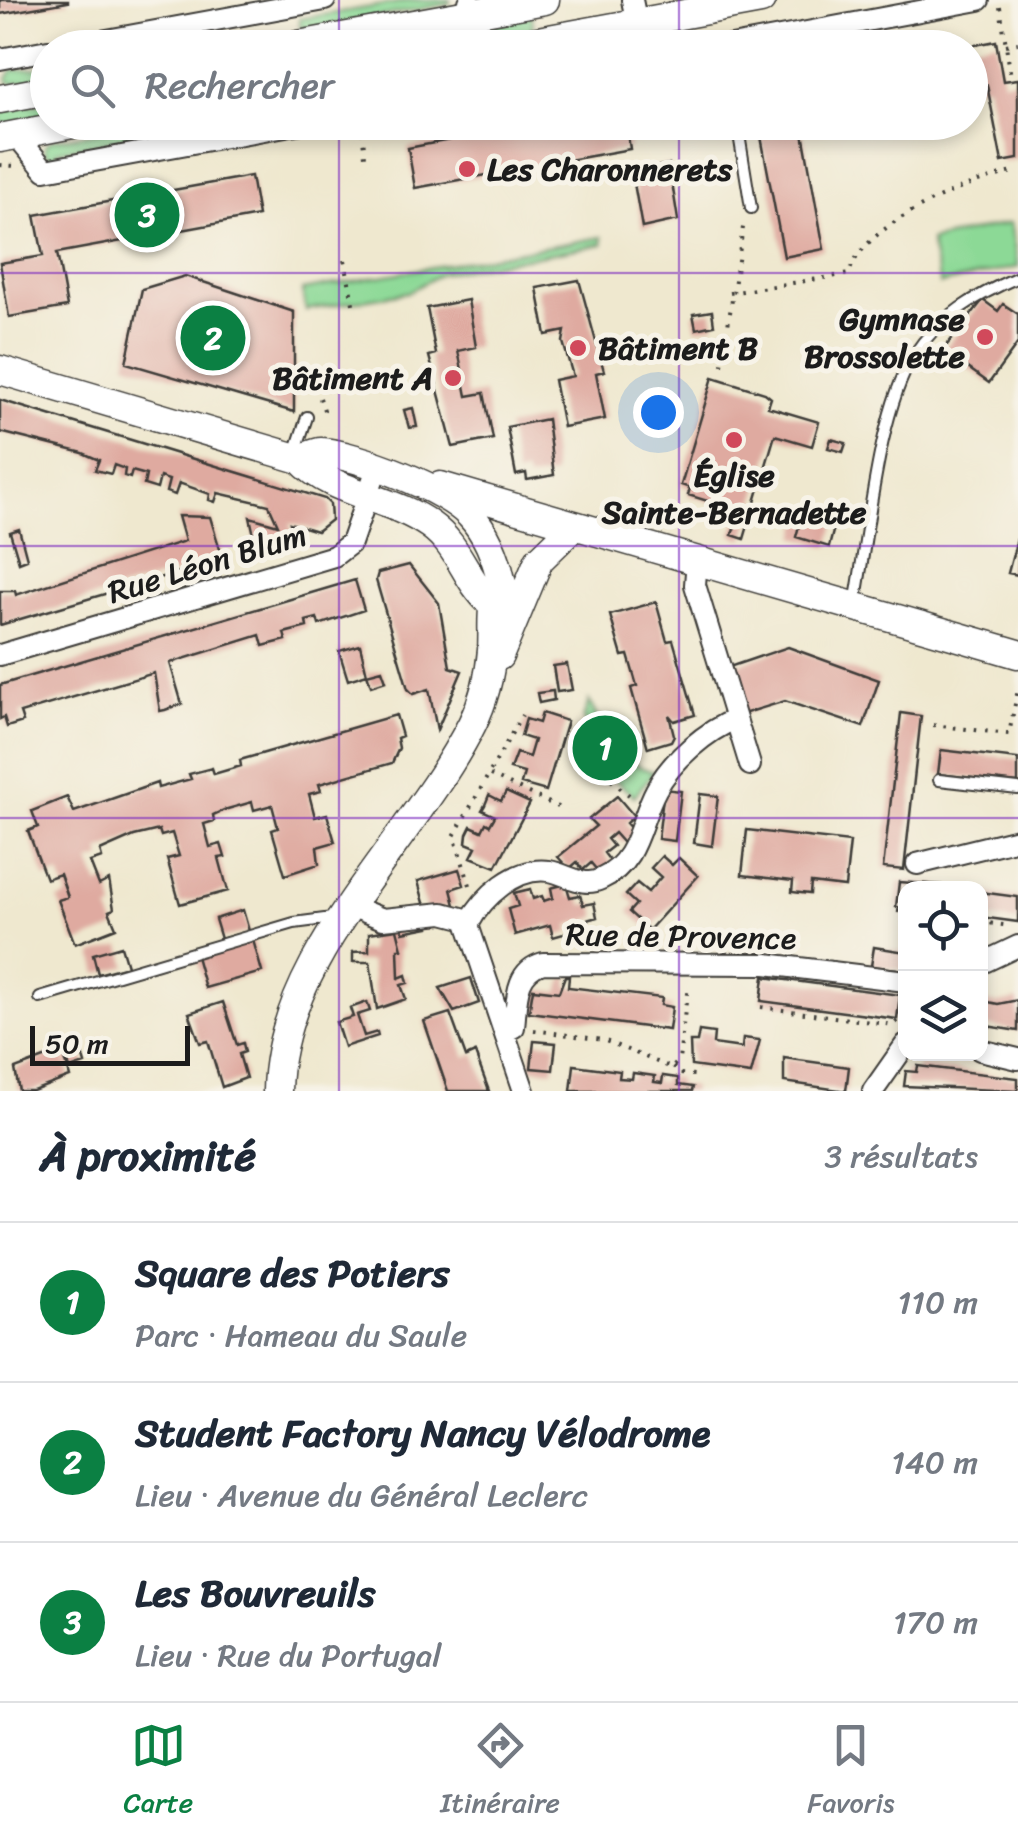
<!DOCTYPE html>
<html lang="fr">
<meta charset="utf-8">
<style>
body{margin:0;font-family:Sriracha,sans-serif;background:#f6f6f7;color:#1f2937}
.controls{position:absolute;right:30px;bottom:30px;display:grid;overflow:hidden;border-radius:20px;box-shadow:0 5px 15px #0003}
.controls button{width:90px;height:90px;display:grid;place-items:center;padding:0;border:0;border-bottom:2px solid #e0e1e3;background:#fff;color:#1f2937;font:50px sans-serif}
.scale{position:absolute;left:30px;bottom:25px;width:160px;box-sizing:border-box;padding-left:10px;border:5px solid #1c1c1c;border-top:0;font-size:28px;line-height:35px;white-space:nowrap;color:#1c1c1c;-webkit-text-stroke:8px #f7f3e8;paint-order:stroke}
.you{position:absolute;left:658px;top:412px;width:35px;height:35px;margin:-25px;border:8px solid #fff;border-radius:50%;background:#1a73e8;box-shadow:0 0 0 15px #1a73e833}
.badge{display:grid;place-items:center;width:65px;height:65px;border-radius:50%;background:#0b8043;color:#fff;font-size:32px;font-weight:700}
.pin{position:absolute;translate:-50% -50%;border:5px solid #fff;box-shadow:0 2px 10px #0006}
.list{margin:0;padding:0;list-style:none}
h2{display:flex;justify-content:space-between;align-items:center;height:130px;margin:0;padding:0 40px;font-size:42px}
h2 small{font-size:32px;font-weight:400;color:#747a83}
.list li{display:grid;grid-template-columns:65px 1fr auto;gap:30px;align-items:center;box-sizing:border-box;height:160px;padding:0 40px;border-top:2px solid #e0e1e3}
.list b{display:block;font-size:38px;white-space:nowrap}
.list p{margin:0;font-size:32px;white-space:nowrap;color:#747a83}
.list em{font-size:32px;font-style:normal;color:#747a83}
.icon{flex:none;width:55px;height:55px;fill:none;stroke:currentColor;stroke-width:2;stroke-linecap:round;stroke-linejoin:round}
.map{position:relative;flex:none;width:1018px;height:1091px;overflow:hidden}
.search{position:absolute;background:#fff;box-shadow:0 5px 15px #0003;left:30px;right:30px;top:30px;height:110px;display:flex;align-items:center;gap:25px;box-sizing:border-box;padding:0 35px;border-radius:55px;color:#747a83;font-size:38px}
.sheet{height:610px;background:#fff}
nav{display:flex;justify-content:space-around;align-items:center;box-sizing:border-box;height:140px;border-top:2px solid #e0e1e3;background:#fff;font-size:28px;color:#747a83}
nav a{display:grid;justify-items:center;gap:5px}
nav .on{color:#0b8043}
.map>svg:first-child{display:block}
.green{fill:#8cd996;stroke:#547a59;stroke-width:2.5}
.building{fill:#dfaaa0}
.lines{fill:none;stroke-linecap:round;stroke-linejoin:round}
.lane-casing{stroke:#3c3b37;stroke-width:14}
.street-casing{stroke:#3c3b37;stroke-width:24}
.secondary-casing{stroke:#3c3b37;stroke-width:31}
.path{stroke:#3c3b37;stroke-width:4;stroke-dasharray:2.5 8;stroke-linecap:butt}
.lane{stroke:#fff;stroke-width:10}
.street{stroke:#fff;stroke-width:20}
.secondary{stroke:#fff;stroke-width:28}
.grid{fill:none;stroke:#7b2cbf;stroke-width:2.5;stroke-opacity:0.55}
.poi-dot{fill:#d1495b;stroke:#f7f3e8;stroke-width:4}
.labels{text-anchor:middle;stroke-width:10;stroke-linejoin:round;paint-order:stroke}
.poi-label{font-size:32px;font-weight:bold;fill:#1c1c1c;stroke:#f7f3e8;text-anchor:start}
.street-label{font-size:32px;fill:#1c1c1c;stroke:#f7f3e8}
</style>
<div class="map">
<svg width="1018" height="1091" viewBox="0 0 1018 1091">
<rect width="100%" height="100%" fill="#f7f3e8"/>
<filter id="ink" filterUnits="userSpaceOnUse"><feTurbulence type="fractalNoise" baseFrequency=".01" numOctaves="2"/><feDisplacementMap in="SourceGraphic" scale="20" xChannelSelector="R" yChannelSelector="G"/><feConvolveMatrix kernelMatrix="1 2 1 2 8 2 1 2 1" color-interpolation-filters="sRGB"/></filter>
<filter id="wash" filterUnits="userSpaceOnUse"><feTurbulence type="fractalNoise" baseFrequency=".0048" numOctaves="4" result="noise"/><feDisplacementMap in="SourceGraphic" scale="40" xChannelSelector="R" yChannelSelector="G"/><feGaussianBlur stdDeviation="2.25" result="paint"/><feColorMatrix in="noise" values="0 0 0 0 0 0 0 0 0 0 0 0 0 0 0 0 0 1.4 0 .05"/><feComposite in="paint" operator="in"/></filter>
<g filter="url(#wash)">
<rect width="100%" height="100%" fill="#efe8cf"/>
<path class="green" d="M414,0h36l-1,4 -148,27 -2,-12z
M532,15l1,13 -28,7 -15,-4 4,-10z
M456,29l-3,6 -61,12 -46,1z
M47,67v11l-37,6 -3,-5 5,-9z
M47,102v15l-47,9v-16z
M148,123h66l-157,28v8l-12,-6v-8l7,-5z
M1010,223l8,44 -78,17 -10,-43z
M602,237l1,7 -161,29 -34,19 -102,18 -4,-20z
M589,701c16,32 29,61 65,71l-20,24 -40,-33v-23l-11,-21z"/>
<g id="blocks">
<path class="building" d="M0,0h68v2l-68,12z
M996,41l7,40 15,-2v80l-16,3 -15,-77 -17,3v-42z
M545,122h81l4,27 -215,39 -7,-40z
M779,122h22l23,127 -40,8 -25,-131z
M669,164l9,56 -36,8 -10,-56z
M251,176l7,40 -201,37 10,54 -58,10 -9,-54 43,-7 -8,-41z
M185,276l109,36v100l-168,-49 16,-74z
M579,280l25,91 -8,2 9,46 -42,8 -9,-47 19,-4 -10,-34 2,-11 -19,4 -9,-47z
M468,300l8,47 -18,4 2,9 7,36 17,-3 9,46 -40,8 -24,-91 7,-2 -9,-46z
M983,300l15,11 5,-7 15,10v29l-29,40 -46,-33z
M712,311l2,14 -18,4 -3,-15z
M713,377l52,16 6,5 -3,9 51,15 -7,24 -37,-11 -31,104 -12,-4 8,-24 -52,-16 2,-7 -9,-3z
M0,400l325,99 5,5 1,16 -14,11 -27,-8 4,15 -37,11 -7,-32 28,8 -9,-20 -51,-12 -3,9 -6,-2 1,-6 -31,-11 -4,12 -9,-3 3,-12 -9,-3 -3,12 -13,-4 2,-10 -14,-4 -2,7 -6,-2 1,-7 -11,-4 -3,9 -16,-4 4,-10 -16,-7 -83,-21z
M413,408l4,19 -8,1 -5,-18z
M547,419l7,56 -27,5 -1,-7 -10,2 -9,-48z
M831,439l15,4 -3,9 -15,-4z
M803,511l33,9 -7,27 -33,-10z
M178,516l32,1 13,42 -223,66v-34h15l1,4 169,-54z
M19,529l8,30 -8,3 -9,-30z
M1018,535v40l-10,-2z
M409,565l30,38 11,64 12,4 -25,59 -8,-41 -16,5 -5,-5 -32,-109 2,-7z
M355,580l9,30 -45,15 -2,-7 -11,3 1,6 -23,6 2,7 -23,6 -3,-11 -90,28 12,41 -17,6 -5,1 -6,-38 -134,40 3,9 -16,5 -3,-10 -4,2v-34z
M656,602l11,39 6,-1 22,75 -21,6 -5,-6 5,20 -3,6 -23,7 -17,-60 6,-2 -9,-31 -6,1 -12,-41z
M360,645l7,29 15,-4 4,11 -15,5 -4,-12 -19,6 -9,-29z
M788,647l91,33 -16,47 -78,-26 -42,13 -14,-47z
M567,664l5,26 -15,2 -4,-26z
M553,691l1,9 -15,3 -2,-10z
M542,713l25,8 -21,70 -25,-7 3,-11 -14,-4 6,-16 13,4 5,-17 -13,-4 5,-17 13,4z
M901,713l20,3 -17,154 -21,-2z
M396,715l6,21 -5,2 2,10 -7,15 -73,21 2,7 -12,3 6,23 12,-3 8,28 -18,5 2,17 -34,11 -13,-45 6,-2 -6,-23 -18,5 -2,-8 -28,8 -11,5 1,6 -10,3 6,23 11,-3 4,13 -6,1 9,33 -48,13 -13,-45 12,-3 -7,-23 -11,3 -2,-6 -25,6 -34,15 2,7 -12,4 9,23 10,-5 5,29 -5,2 7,17 -41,16 -17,-44 10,-3 -8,-23 -14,5 -18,-48 10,-4 -6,-16 35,-14 7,15 83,-29 1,5 33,-9 -2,-5 23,-6 2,6 27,-8 -1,-6z
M941,750l77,9v24l-80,-9z
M664,789l17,2 -6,50 -17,-2z
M506,792l24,11 -34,64 -25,-10 5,-10 -10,-4 1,-9 4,-8 11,5 4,-8 4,2 5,-9 -13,-6 3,-5 4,-10 12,6z
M700,794l18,2 -6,50 -18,-3z
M617,796l17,20 -8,7 9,10 -12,10 -9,-10 -7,6 6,7 -9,7 9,12 -12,10 -10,-12 -8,7 -6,-8 -8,7 -11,-12 38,-31 -7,-7z
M747,830l103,12 -5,45 -34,-4 -1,11 -18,-2 1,-11 -51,-6z
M662,856l10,9 7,-7 19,18 -49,54 -20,-18 7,-8 -10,-9 11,-12 11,9 13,-15 -10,-9z
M459,869l5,16 -13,4 4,16 -29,5 -8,-29z
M899,882l42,3v3h-35v20l-10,-1z
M566,884l4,13 10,-2 3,10 11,-2 3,14 -28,8 2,7 -18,5 -3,-12 -35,10 -7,-26 10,-3 -4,-13 16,-4 3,10 9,-3 2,5 9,-3 -2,-10z
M980,892l38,5v25l-38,-5z
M243,910l6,21 -28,8 -6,-20z
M428,921l1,6 -26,5 -1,-7z
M397,929l5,20h-4l1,29 7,-3 2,8 -7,2 5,14 -29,10 -7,-47h-17v-10l16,-1v-18z
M253,940l9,32 -57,16 -9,-32z
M121,946l6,20 -29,8 -5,-20z
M874,947l32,5v18l-35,-4z
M565,976h4l-1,11 94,11 -1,7 11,2 -3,23 -140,-18 4,-23 26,3z
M764,977l136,18 -3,24 -136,-18z
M471,978l8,25 -25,9 -14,-24z
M980,995l3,6 15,3 20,-4v31l-38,-6z
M223,1002l14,43 6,-2 2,9 -6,2 7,24 -24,9 -14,-46 -8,2 -11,-30z
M367,1002l3,9 -13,4 7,21 13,-4 1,4 -34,11 -8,-25 17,-5 -3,-9z
M450,1013l16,44 9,-4 14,38h-41l-24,-70z
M699,1031l15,2 -1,11 29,4 1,-10 17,2 -9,34 -60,-8 -1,-24h7z
M534,1041l22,2 -3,27 -22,-2z
M80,1047l5,17 -15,5 -5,-17z
M63,1051l7,26 -37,14h-14l-4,-22z
M784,1058l65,9 -3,24 -62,-9z
M574,1065l46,6 -1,7 13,1 1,-6 22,3 -1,6 8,1 1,-7 15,2v7l15,2 -1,4h-121z
M918,1066l100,12v13l-114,-5 2,-15 11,1z"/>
</g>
</g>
<g filter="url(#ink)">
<use href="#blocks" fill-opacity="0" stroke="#3c3b37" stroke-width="2.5"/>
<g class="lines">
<g class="lane-casing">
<path id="lane" d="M737,122l14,86
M294,456l13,-39
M855,604c13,-69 23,-192 59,-249 25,-39 63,-60 104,-78
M939,780l79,9
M40,998l254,-75 46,-6"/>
</g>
<g class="street-casing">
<path id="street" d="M632,0l10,48
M469,2l6,46
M63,48l262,-48
M721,48l258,-48
M0,59l48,-9
M16,135l29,35 262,-48
M697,559l-2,26 55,180
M0,655l334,-99 17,-13 26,-75
M917,864l101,-25
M353,907l30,12 60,-6 23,6 58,172
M469,923c14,-26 47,-57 80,-52 18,3 34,17 52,8 38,-17 38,-58 55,-89 15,-29 51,-60 80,-71
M980,964l38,-18
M504,1032l10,-5c3,-25 0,-56 29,-64l223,1 140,17
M980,1050l38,9
M873,1091l33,-47"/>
</g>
<g class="secondary-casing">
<path id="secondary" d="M282,48l263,-48
M500,48l261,-48
M0,99l48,-9
M0,138l83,-16
M0,370l300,89c32,35 91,38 130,66 30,21 35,55 61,78
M440,486l578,168
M499,656l40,-96 35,-34
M277,1091c2,-136 136,-249 195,-367 12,-24 18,-48 20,-74 2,-26 -4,-43 10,-66 -5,-24 -15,-51 -32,-69 -23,-26 -114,-61 -149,-63 -6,0 -15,5 -21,7"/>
</g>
<path class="path" d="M1000,7l11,70
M1006,45l12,-2
M361,122l4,34
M0,165l15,1
M345,260l9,49
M730,293l119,-19c13,-51 121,-94 169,-103
M722,365l22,-144
M320,398l4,12 -3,5
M933,725l76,9 9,-45
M587,760l42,35
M490,775l68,32
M470,885l-16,-49 68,-121
M897,911l9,1
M980,922l31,4
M761,1007l132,18 8,-7 2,-16
M534,1030l69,10 69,28 7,-8 9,-75
M673,1067l7,7 15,1"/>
<use href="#lane" class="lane"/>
<use href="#street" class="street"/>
<use href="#secondary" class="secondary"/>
</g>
</g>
<path class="grid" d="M339,0v48M679,0v48M339,122v969M679,122v969M0,273h1018M0,546h1018M0,818h1018"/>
<g class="poi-dot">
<circle cx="467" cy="169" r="10"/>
<circle cx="985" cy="337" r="10"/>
<circle cx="578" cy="348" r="10"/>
<circle cx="453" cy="378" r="10"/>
<circle cx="734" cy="440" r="10"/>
</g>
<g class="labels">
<g class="poi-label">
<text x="487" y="180">Les Charonnerets</text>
<text x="965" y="330" text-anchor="end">Gymnase<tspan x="965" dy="37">Brossolette</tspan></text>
<text x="598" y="359">Bâtiment B</text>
<text x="433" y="389" text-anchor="end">Bâtiment A</text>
<text x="734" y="486" text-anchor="middle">Église<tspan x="734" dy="37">Sainte-Bernadette</tspan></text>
</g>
<g class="street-label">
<text transform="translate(207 563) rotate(-17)" y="11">Rue Léon Blum</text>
<text transform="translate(681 936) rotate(1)" y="11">Rue de Provence</text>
</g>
</g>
</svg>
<div class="controls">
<button><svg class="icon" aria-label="locate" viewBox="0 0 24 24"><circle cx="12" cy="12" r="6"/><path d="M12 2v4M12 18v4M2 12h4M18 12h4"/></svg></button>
<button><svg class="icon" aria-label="layers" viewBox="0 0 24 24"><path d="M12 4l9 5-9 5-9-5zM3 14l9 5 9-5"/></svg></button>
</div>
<div class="scale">50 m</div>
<div class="you"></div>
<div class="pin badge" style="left:605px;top:748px">1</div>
<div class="pin badge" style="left:213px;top:338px">2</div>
<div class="pin badge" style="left:147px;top:215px">3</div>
<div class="search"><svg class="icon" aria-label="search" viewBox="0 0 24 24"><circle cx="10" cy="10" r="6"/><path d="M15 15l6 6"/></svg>Rechercher</div>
</div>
<section class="sheet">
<h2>À proximité<small>3 résultats</small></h2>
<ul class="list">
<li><span class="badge">1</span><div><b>Square des Potiers</b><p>Parc · Hameau du Saule</p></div><em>110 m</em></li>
<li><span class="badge">2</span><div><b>Student Factory Nancy Vélodrome</b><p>Lieu · Avenue du Général Leclerc</p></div><em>140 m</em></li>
<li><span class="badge">3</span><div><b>Les Bouvreuils</b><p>Lieu · Rue du Portugal</p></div><em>170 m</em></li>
</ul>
</section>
<nav>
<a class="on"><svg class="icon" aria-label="map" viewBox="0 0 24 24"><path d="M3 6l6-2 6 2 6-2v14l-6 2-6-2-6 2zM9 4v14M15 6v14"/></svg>Carte</a>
<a><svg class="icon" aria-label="directions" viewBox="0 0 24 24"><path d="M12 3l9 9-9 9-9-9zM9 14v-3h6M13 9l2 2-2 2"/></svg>Itinéraire</a>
<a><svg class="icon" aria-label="saved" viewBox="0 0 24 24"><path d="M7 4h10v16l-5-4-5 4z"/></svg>Favoris</a>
</nav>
